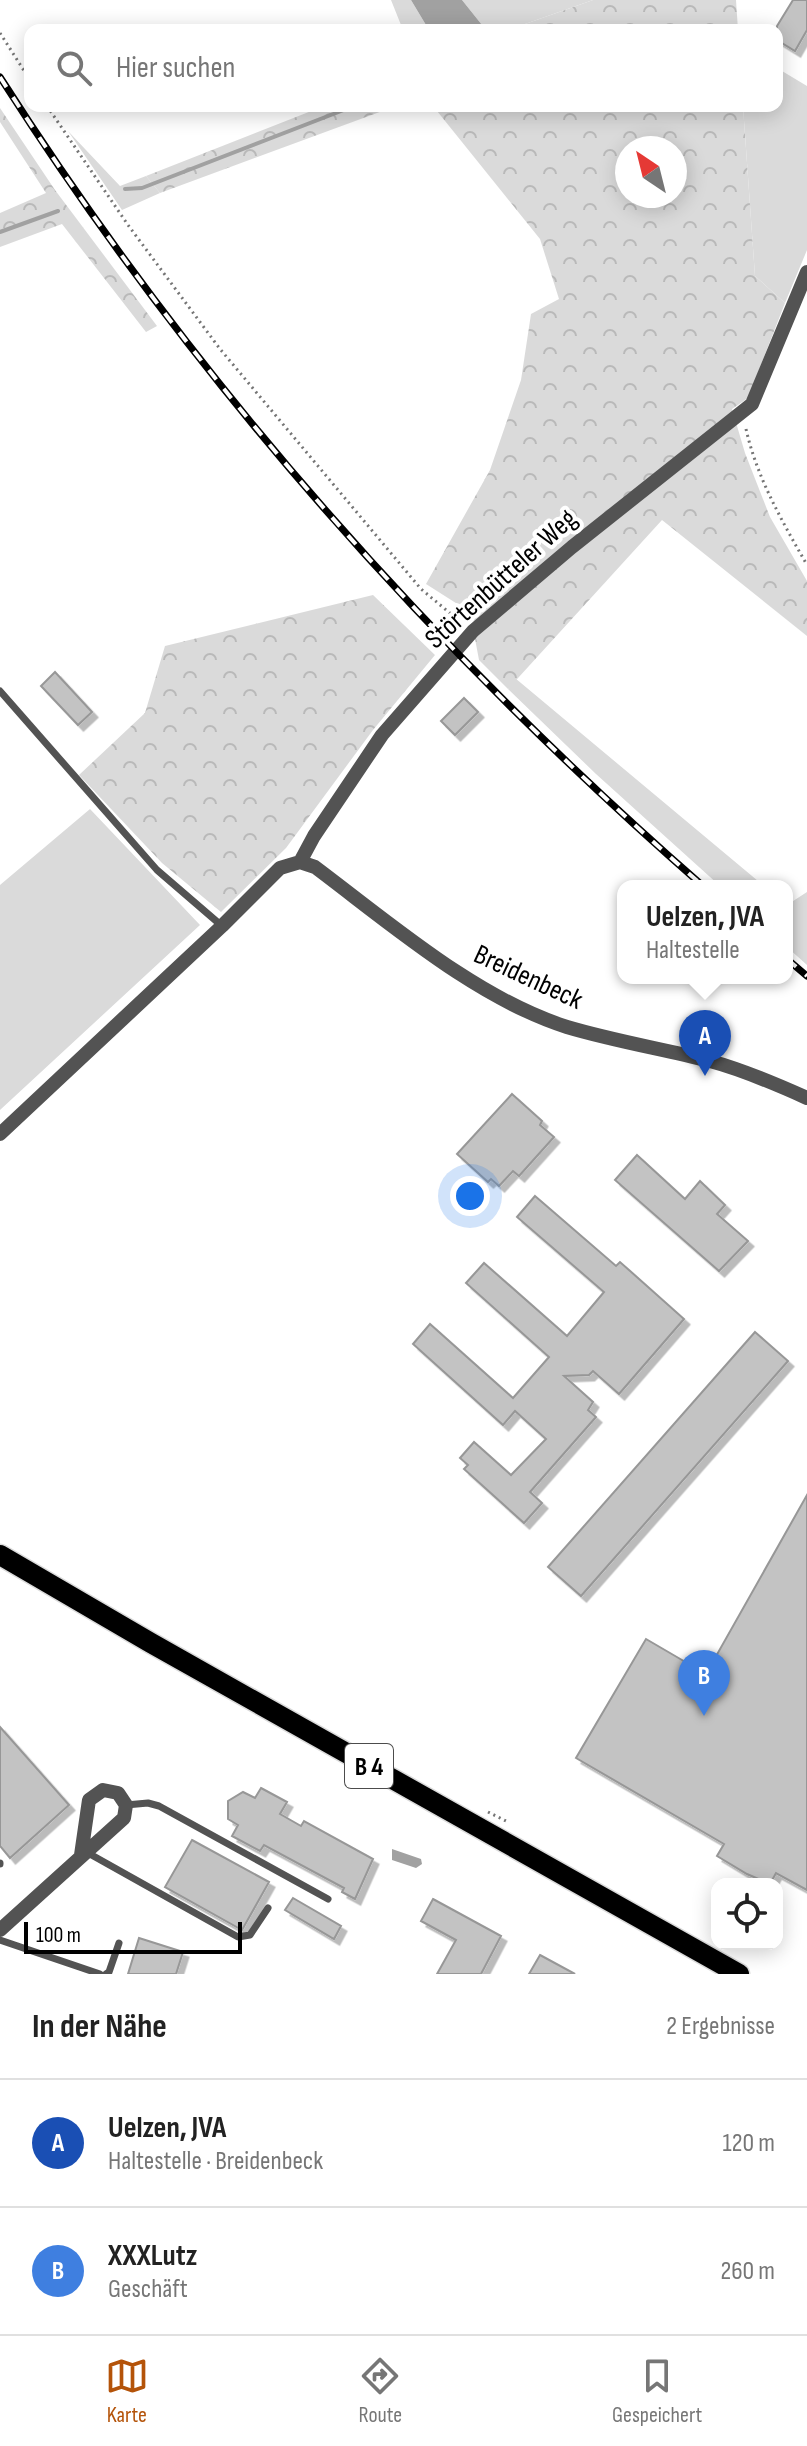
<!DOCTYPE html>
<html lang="de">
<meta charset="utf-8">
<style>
body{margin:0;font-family:"Sofia Sans Condensed",sans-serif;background:#f2f2f2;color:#222}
.controls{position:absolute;right:24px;bottom:24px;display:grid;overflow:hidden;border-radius:16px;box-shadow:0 4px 20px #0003}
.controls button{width:72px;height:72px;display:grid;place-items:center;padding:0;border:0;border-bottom:2px solid #e0e0e0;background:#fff;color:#222;font:40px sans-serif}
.compass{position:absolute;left:615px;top:136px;width:72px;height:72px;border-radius:50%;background:#fff;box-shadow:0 4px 20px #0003;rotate:325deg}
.scale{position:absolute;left:24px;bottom:20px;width:218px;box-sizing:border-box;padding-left:8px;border:4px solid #000;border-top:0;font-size:22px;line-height:28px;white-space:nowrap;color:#000;-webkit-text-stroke:6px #fff;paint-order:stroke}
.you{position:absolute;left:470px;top:1196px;width:28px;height:28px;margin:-20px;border:6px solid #fff;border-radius:50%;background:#1a73e8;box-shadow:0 0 0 12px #1a73e833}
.badge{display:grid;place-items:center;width:52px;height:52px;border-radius:50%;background:#b45309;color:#fff;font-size:26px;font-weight:700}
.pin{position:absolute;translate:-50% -66px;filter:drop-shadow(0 2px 4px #0008)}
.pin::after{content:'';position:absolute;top:42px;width:28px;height:24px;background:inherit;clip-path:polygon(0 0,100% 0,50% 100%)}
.popup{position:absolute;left:617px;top:880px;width:176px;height:104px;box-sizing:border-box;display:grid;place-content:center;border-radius:16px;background:#fff;filter:drop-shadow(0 2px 6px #0005);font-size:26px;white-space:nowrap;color:#767676}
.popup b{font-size:30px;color:#222}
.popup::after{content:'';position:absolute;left:50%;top:100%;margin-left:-16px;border:16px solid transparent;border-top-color:#fff}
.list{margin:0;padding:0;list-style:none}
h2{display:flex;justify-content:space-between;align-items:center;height:104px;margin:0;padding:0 32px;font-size:34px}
h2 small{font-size:26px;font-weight:400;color:#767676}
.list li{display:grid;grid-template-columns:52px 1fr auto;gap:24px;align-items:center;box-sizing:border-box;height:128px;padding:0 32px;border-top:2px solid #e0e0e0}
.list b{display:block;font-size:30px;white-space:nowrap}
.list p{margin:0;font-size:26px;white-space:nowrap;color:#767676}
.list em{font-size:26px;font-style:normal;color:#767676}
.icon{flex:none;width:44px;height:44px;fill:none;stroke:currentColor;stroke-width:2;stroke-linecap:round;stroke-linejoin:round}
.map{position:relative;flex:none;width:807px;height:1974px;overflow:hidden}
.search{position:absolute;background:#fff;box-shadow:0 4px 20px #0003;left:24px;right:24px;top:24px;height:88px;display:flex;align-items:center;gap:20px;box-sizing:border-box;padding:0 28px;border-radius:16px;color:#767676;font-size:30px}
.sheet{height:360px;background:#fff}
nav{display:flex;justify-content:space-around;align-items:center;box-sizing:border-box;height:112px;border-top:2px solid #e0e0e0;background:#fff;font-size:22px;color:#767676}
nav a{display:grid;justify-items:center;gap:4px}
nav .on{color:#b45309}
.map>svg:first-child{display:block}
.green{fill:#dadada}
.forest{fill:url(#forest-crowns);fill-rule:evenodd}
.water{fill:#a1a1a1}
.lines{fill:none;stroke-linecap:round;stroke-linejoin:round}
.stream{stroke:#a1a1a1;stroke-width:4}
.building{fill:#c3c3c3;stroke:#979797;stroke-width:2;filter:url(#shadow)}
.primary-casing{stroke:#dbdbdb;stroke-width:23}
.path{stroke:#757575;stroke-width:3;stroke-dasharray:2 4;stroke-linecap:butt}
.lane{stroke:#535353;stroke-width:7}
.street{stroke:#535353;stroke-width:14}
.primary{stroke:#000;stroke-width:20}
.rail-casing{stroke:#000;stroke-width:7}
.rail{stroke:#fff;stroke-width:4;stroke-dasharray:12;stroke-linecap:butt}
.labels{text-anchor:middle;stroke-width:8;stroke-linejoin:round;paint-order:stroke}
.shield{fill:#fff;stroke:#4c4c4c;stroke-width:2}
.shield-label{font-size:26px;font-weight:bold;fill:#000}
.street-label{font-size:28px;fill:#000;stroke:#fff}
</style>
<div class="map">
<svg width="807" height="1974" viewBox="0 0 807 1974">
<defs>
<pattern id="forest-crowns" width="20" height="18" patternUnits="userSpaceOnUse" patternTransform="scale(2)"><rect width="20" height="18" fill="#dadada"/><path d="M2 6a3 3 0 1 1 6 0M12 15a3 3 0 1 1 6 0" fill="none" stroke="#b9b9b9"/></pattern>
<filter id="shadow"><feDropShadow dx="5.5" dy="5.5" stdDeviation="0" flood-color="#0004"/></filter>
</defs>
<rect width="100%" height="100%" fill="#fff"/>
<path class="green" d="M391,0h20l18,30h-26z
M462,0h131l-85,30h-22z
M777,68l30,18v164l-22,53 -30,-27 -12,-170h34z
M68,131l52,55 26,-10 14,17 -38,17z
M515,678l249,208h-44l-124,-112 -88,-85z
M90,809l110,116 -200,185v-225z
M807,892v73l-20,-18v-42z"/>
<path class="forest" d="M593,0h143l2,30h-230z
M324,106h72l-236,87 -14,-17z
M433,106h310l12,170 30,27 -37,95 -16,11 13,44 25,64 37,64v55l-145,-116 -154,169 -29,-29 -9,-48 -44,-28 64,-114 31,-90 10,-66 28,-15 -19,-60zM627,148h48v48h-48z
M0,108l55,82 102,136 -11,6 -84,-108 -62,23v-34l46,-20 -46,-71z
M373,595l62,60 -62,75 -87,118 -65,64 -59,-49 -83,-88 66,-62 20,-67z"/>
<path class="water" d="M411,0h51l24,30h-57z
M392,1849l29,10 1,5 -6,4 -24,-8z"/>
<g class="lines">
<path class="stream" d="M125,189l17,-1 212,-82
M0,232l58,-21"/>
</g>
<path class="building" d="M793,0h14v30l-12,21 -18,-11v-14z
M55,672l37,40 -14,13 -37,-39z
M464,698l14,14 -23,23 -14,-14z
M512,1094l30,27 -2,4 14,12 -35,39 -6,-5 -14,15 -8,-7 -3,3 -31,-28z
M637,1155l48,44 15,-18 25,24 -8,9 31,27 -29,30 -104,-91z
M535,1196l81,70 4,-4 64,57 -65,75 -26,-23 -4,4 -25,1 29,26 -5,8 8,7 -66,75 12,11 -18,20 -60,-54 4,-4 -8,-7 14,-16 37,33 35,-36 -31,-28 -12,14 -90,-81 17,-20 83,74 36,-41 -83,-74 18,-20 83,73 37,-44 -87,-75z
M755,1332l33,29 -207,235 -33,-29z
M807,1495v395l-31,-17 -6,11 -23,-10 -30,-18 7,-12 -148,-86 70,-119 60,35z
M0,1727l69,78 -59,53 -10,-12z
M261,1788l26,14 -7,12 21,12 3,-5 69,38 -18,40 -13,-7 2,-4 -80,-43 -4,6 -28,-15 6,-11 -10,-6v-18l15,-9 12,6z
M192,1840l77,42 -27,48 -77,-43z
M293,1898l48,28 -7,13 -49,-29z
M433,1899l68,37 -20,38h-44l19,-34 -35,-19z
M139,1938l44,14 -7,22h-48z
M540,1955l35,19h-46z"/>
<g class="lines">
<g class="primary-casing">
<path id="primary" d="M0,1555l151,88 588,331"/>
</g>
<path class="path" d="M0,33l30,47
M47,106l81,119 92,124 201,240 42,35
M746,429c11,49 36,92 61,136
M488,1812l18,9"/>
<path class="lane" d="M0,691l157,179 65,56
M126,1805l22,-2 11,3 169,93
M88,1853l150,84 12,-2 18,-27
M0,1863v1
M0,1940l100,34
M106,1974l3,-2 10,-29"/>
<path class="street" d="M300,862l15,5c76,57 161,131 252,160 47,14 96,22 143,34 34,9 66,23 97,37
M0,1134l222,-208 58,-58 20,-6 14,-26 68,-101 91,-104 99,-84 180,-143 55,-132
M0,1930l124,-112 2,-13 -8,-12 -15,-3 -14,10 -8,55"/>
<use href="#primary" class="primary"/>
<g class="rail-casing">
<path id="rail" d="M0,77c193,303 432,572 703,809
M787,959l20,17"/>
</g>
<use href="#rail" class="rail"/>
</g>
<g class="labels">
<rect class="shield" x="345" y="1744" width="48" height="44" rx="6"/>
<g class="shield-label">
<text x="369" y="1775">B 4</text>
</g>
<g class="street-label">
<text transform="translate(500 578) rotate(-42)" y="10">Störtenbütteler Weg</text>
<text transform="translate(529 976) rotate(25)" y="10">Breidenbeck</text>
</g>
</g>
</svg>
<div class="controls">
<button><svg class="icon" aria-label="locate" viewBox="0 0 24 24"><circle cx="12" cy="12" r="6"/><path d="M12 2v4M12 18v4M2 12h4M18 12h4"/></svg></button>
</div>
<svg class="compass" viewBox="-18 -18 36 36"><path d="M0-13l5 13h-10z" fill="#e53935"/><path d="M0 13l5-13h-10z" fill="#767676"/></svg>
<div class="scale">100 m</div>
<div class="you"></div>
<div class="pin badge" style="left:705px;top:1076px;background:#1a4fb4">A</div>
<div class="popup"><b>Uelzen, JVA</b>Haltestelle</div>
<div class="pin badge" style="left:704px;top:1716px;background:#3f7fe0">B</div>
<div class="search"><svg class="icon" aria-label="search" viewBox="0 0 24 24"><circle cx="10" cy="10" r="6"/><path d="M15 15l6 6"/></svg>Hier suchen</div>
</div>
<section class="sheet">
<h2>In der Nähe<small>2 Ergebnisse</small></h2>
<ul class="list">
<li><span class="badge" style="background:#1a4fb4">A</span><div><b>Uelzen, JVA</b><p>Haltestelle · Breidenbeck</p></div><em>120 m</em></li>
<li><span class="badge" style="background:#3f7fe0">B</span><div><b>XXXLutz</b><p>Geschäft</p></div><em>260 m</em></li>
</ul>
</section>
<nav>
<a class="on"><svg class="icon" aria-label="map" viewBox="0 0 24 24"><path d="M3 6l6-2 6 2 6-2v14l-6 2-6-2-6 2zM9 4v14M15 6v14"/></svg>Karte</a>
<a><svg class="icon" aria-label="directions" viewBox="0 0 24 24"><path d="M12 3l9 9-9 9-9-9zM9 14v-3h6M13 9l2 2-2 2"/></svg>Route</a>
<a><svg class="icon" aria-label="saved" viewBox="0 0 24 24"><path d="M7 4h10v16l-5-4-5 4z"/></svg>Gespeichert</a>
</nav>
